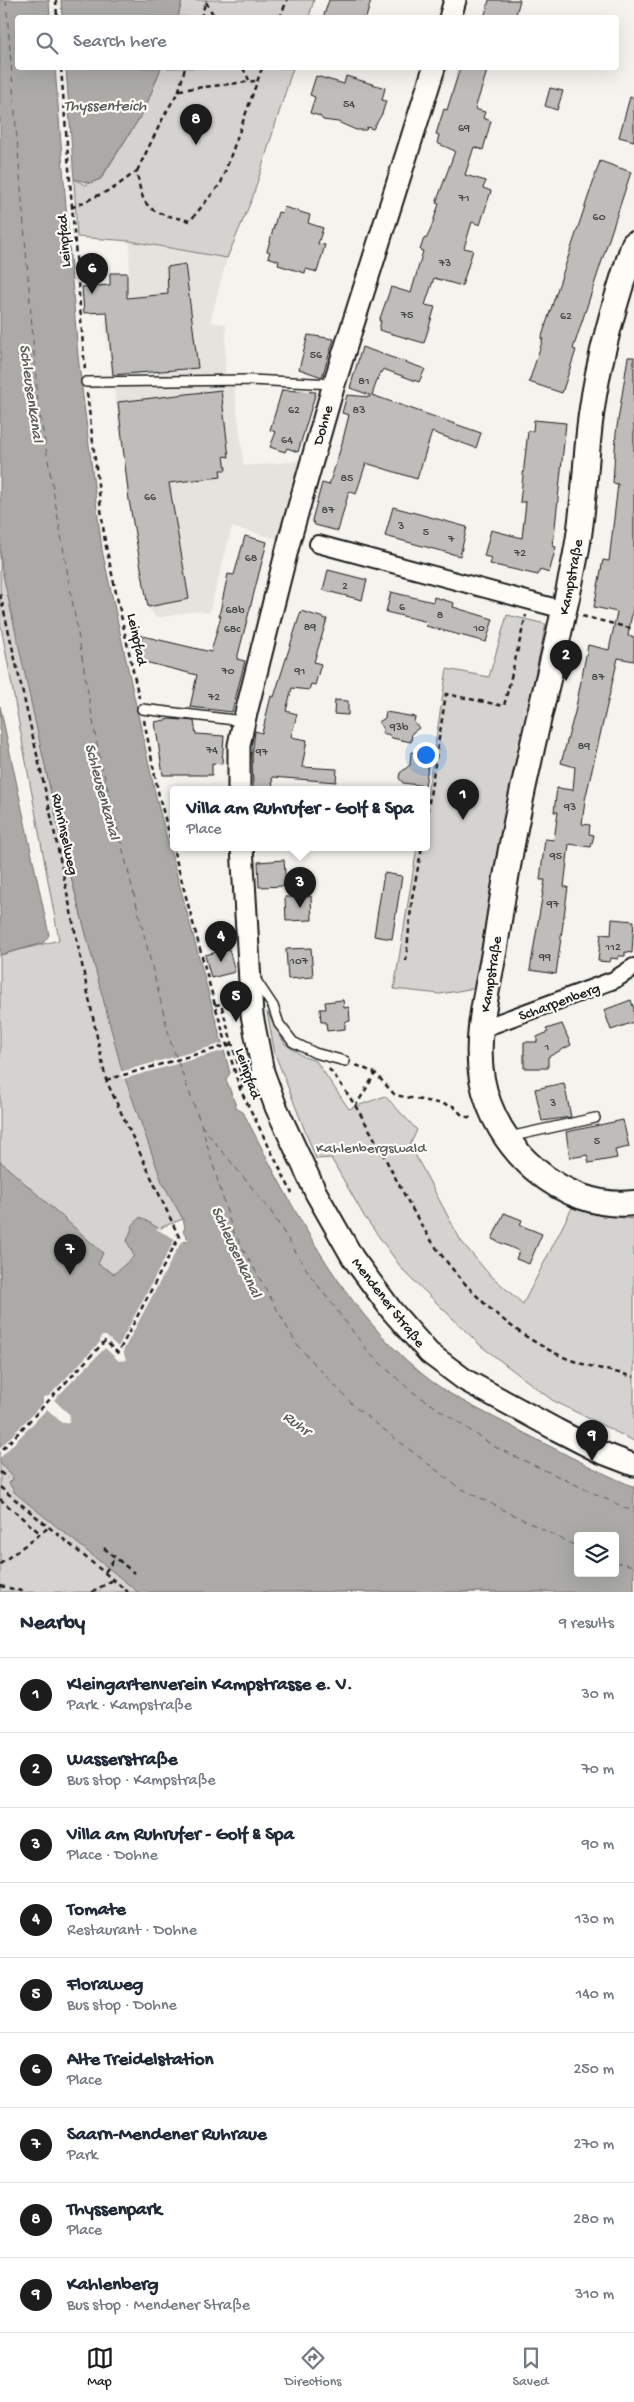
<!DOCTYPE html>
<meta charset="utf-8">
<style>
body{margin:0;font-family:"Gochi Hand",sans-serif;background:#f6f6f7;color:#1f2937}
.controls{position:absolute;right:15px;bottom:15px;display:grid;overflow:hidden;border-radius:5px;box-shadow:0 5px 20px #0002}
.controls button{width:45px;height:45px;display:grid;place-items:center;padding:0;border:0;border-bottom:1px solid #e0e1e3;background:#fff;color:#1f2937;font:25px sans-serif}
.you{position:absolute;left:425px;top:754px;width:18px;height:18px;margin:-12px;border:4px solid #fff;border-radius:50%;background:#1a73e8;box-shadow:0 0 0 8px #1a73e833}
.badge{display:grid;place-items:center;width:32px;height:32px;border-radius:50%;background:#1c1c1c;color:#fff;font-size:16px;font-weight:700}
.pin{position:absolute;translate:-50% -41px;filter:drop-shadow(0 1px 2px #0008)}
.pin::after{content:'';position:absolute;top:26px;width:18px;height:15px;background:inherit;clip-path:polygon(0 0,100% 0,50% 100%)}
.popup{position:absolute;left:170px;top:786px;width:260px;height:65px;box-sizing:border-box;display:grid;place-content:center;border-radius:5px;background:#fff;filter:drop-shadow(0 1px 4px #0005);font-size:16px;white-space:nowrap;color:#747a83}
.popup b{font-size:19px;color:#1f2937}
.popup::after{content:'';position:absolute;left:50%;top:100%;margin-left:-10px;border:10px solid transparent;border-top-color:#fff}
.list{margin:0;padding:0;list-style:none}
h2{display:flex;justify-content:space-between;align-items:center;height:65px;margin:0;padding:0 20px;font-size:21px}
h2 small{font-size:16px;font-weight:400;color:#747a83}
.list li{display:grid;grid-template-columns:32px 1fr auto;gap:15px;align-items:center;box-sizing:border-box;height:75px;padding:0 20px;border-top:1px solid #e0e1e3}
.list b{display:block;font-size:19px;white-space:nowrap}
.list p{margin:0;font-size:16px;white-space:nowrap;color:#747a83}
.list em{font-size:16px;font-style:normal;color:#747a83}
.icon{flex:none;width:28px;height:28px;fill:none;stroke:currentColor;stroke-width:2;stroke-linecap:round;stroke-linejoin:round}
.map{position:relative;flex:none;width:634px;height:1592px;overflow:hidden}
.search{position:absolute;background:#fff;box-shadow:0 5px 20px #0002;left:15px;right:15px;top:15px;height:55px;display:flex;align-items:center;gap:12px;box-sizing:border-box;padding:0 18px;border-radius:5px;color:#747a83;font-size:19px}
.sheet{height:740px;background:#fff}
nav{display:flex;justify-content:space-around;align-items:center;box-sizing:border-box;height:70px;border-top:1px solid #e0e1e3;background:#fff;font-size:14px;color:#747a83}
nav a{display:grid;justify-items:center;gap:2px}
nav .on{color:#1c1c1c}
.map>svg:first-child{display:block}
.built{fill:#e4e3de}
.green{fill:#d4d3cf;stroke:#787876}
.water{fill:#abaaa6;stroke:#72716f;fill-rule:evenodd}
.pier{fill:#f4f3ee}
.lines{fill:none;stroke-linecap:round;stroke-linejoin:round}
.ferry{stroke:#5c5c5a;stroke-width:1;stroke-dasharray:6 5;stroke-linecap:butt}
.building{fill:#bebdba;stroke:#1c1c1c}
.service-casing{stroke:#1c1c1c;stroke-width:12}
.minor-casing{stroke:#1c1c1c;stroke-width:20}
.tertiary-casing{stroke:#1c1c1c;stroke-width:25}
.secondary-casing{stroke:#1c1c1c;stroke-width:28}
.path{stroke:#1c1c1c;stroke-width:2.5;stroke-dasharray:5 4;stroke-linecap:butt}
.service{stroke:#fdfcf7;stroke-width:9}
.minor{stroke:#fdfcf7;stroke-width:16}
.tertiary{stroke:#fdfcf7;stroke-width:21}
.secondary{stroke:#fdfcf7;stroke-width:24}
.path-bridge{stroke:#1c1c1c;stroke-width:2.5;stroke-dasharray:5 4;stroke-linecap:butt}
.labels{text-anchor:middle;stroke-width:4.5;stroke-linejoin:round;paint-order:stroke}
.number-label{font-size:12px;fill:#444}
.street-label{font-size:15px;fill:#1c1c1c;stroke:#fdfcf7}
.park-label{font-size:15px;fill:#5c5c5b;stroke:#fdfcf7}
.water-label{font-size:16px;font-style:italic;fill:#5c5c5a;stroke:#fdfcf7}
</style>
<div class="map">
<svg width="634" height="1592" viewBox="0 0 634 1592">
<rect width="100%" height="100%" fill="#f4f3ee"/>
<filter id="ink" filterUnits="userSpaceOnUse"><feTurbulence type="fractalNoise" baseFrequency=".02" numOctaves="2"/><feDisplacementMap in="SourceGraphic" scale="10" xChannelSelector="R" yChannelSelector="G"/><feConvolveMatrix kernelMatrix="1 2 1 2 8 2 1 2 1" color-interpolation-filters="sRGB"/></filter>
<g filter="url(#ink)">
<path class="built" d="M130,241l97,17 -17,64 16,2 -1,51 9,10 10,81 56,-5 -22,78 -46,-12 -23,86 -13,-2 -40,7 -8,-11 -19,-107 -24,-177 23,-22z"/>
<path class="green" d="M182,0h132l-5,17h-131z
M161,68h132l-41,131 -25,59 -97,-17 -53,-4 -3,-58 11,6 16,-6 43,-68z
M0,552l61,287 29,110 85,253 8,17 -21,8 -46,101 428,264h-544v-637l59,-15 -59,-319z
M507,615l39,9 -49,228 -22,136 -35,6 -46,-5 23,-142h9v-45l21,-133 42,8z
M267,1012l18,32 19,13 12,4 33,48 36,-13 32,34 -7,15 51,96 27,32 35,31 49,-96 35,8 27,3v222l-82,-41 -71,-54 -78,-76 -39,-54 -33,-58 -15,1 -41,-105z"/>
<path class="water" d="M0,0h49l1,17 -32,1v50h37l23,288 24,194 54,247 74,276 -4,6 11,30 6,3c48,92 96,193 178,261 25,21 55,35 84,50 43,22 85,45 129,64v105h-496l-123,-99 -6,-10 4,-4 -1,-3 -12,-13v-302l103,92 -5,11 16,10 20,-18 -7,-15 6,-16 7,-8 38,23 8,2 1,-7 -4,-3 2,-5 -2,-8 -21,-37 -41,-115 -60,-228 -59,-269 -2,-18zM578,1536h37v37h-37z
M61,0h121l-4,17 -116,1z
M66,68h95l-17,43 -44,68 -10,4 -16,-4z
M0,706l49,229 -6,8 -43,12z"/>
<path class="pier" d="M224,1043l2,7 -103,29 -3,-7z
M159,1228l25,12 2,-2 -6,-5 1,-4 7,11 -7,2 -58,109 3,9 -7,1 -14,-13 -51,52 16,15 -1,7 -7,1 -15,-14 -47,49v-10l43,-45v-6l6,-1 51,-54 1,-6h5l12,11 57,-108 -19,-10z"/>
<g class="lines">
<path class="ferry" d="M6,0l32,402 60,348 73,293 30,81 31,105 65,116 58,62 103,80 120,60
M201,1125l69,85 40,65 60,79 40,36 85,57 139,65
M615,1562l19,4"/>
</g>
<path class="building" d="M329,0h42l-5,18h-43z
M489,0h31l-5,18h-31z
M460,68h28l-13,41 10,3 -2,6 8,3 -8,29 -9,-3 -9,28 21,6 -3,7 8,3 -11,34 -8,-3 -8,26 9,2 -11,36 -28,-8 -9,27 10,2 -11,36 -45,-13 2,-9h-2l12,-34 20,6 12,-42 -3,-1 4,-12 2,1 4,-8 9,-27 -3,-1 19,-52 -18,-8 2,-8 -3,-1 8,-25 3,1z
M316,76l28,8 2,-8 39,12 -3,12 4,1 -4,13 -9,15 -6,-2 -1,3h-10l-18,-8 -15,-2 -3,-4 -10,-3 5,-16 -5,-2z
M550,88l13,3 -6,19 -12,-4z
M630,97l4,1v43l-15,-4z
M600,161l31,11 -58,177 3,1 -14,43 -33,-11 14,-43h-2z
M284,207l26,8 -2,8 15,5 -5,16 7,1 -8,27 -11,-3 -1,4 -17,-5 -10,-3 1,-4 -11,-4 2,-5 -3,-1 11,-39 4,1z
M185,264l13,104 -85,7 -6,-63 -23,1 -2,-26 28,-2v-12h17v25l41,-4 -1,-27z
M308,335l26,4 -12,38 -23,-8z
M362,347l63,22 -6,13 -36,-13 -1,4 -2,-1 -8,23 109,38 -5,15 -44,-16 -15,47 -51,-16 -10,31 -7,-3 -11,40 -23,-6 -3,-5 10,-37 7,2 12,-38 8,-32 -7,-2 5,-18 23,2v-2l-20,-7z
M628,357h6v245l-6,34 6,1v24l-16,-3 -33,142 -3,24 8,1 -1,9 5,1 -3,12 -22,-3 -5,43h4l-12,87 -26,-4 15,-90h-5l5,-41 9,1 4,-28h-4l3,-24 16,2 2,-23 -14,-4 14,-51 13,-67 21,5 8,-38 -23,-5 9,-47 6,1 9,-77 -5,-1 3,-50z
M221,390l8,67 -5,-1 2,14h-6l1,7 -52,6 20,116 -41,8 -19,-107 -11,-98z
M282,390l34,2 -18,60 -11,-4 -2,4 -15,-5 6,-15 -6,-2z
M534,420l32,3 -13,123 3,1 -7,26 -9,-3 -2,5 -48,-11 2,-6 -8,-2 7,-26 31,8 4,-36h-6l8,-71h5z
M393,507l74,20 -7,29 -75,-20z
M245,536l22,6 -30,117 8,2 -13,51 -42,-5 7,-32 -60,-15 -3,-26 77,18 10,-36h-2l9,-42 6,1z
M328,570l39,10 -5,20 -39,-10z
M391,592l42,10 1,-5 20,6 -1,4 40,12 -7,23 -60,-16 2,-4 -42,-10z
M301,611l26,8 -13,43 7,2 -6,21 -4,-1 -2,6 -17,-2 -6,23 11,3 -6,23 16,3 -5,27 35,2 -1,13 -64,-5 1,12h-20l-1,-33 3,-25 7,2 9,-37 3,1z
M335,700l13,1v14l-14,-1z
M386,712l29,5 -1,5 5,6 -7,5 -1,9 -19,-4 -4,-4h-6l1,-6 -4,-6 6,-4z
M170,719l24,2 2,13 28,2 -2,28 -10,-1v12h-49l-8,-53z
M411,752l19,2 -5,32 -22,-3 -4,-5 1,-5 10,-8z
M284,860l2,26 -27,1 -1,-25z
M384,873l18,3 -10,63 -18,-3z
M311,896l1,24 -26,1 -1,-24z
M612,919l22,2 -2,32 -7,-1v4h-7v3l-7,-1 -1,4 -12,-1 3,-27 10,1z
M311,948l2,29 -25,2 -2,-30z
M229,949l6,23 -24,6 -6,-23z
M343,1000l1,8 5,-1 1,14 -5,1v7l-18,2 -1,-9h-5l-1,-13h6l-1,-7z
M631,1000l3,9v13l-23,8 -7,-20z
M562,1024l9,21 -23,12v11h-24v-26h13v-5l11,-5 -2,-3z
M564,1083l7,34 -29,4 -7,-32z
M623,1120l6,27 -14,3 2,8 -28,5 -2,-8 -17,3 -4,-26z
M504,1213l18,7 -2,5 22,9 -13,30 -13,-5 3,-8 -27,-12z"/>
<g class="lines">
<g class="service-casing">
<path id="service" d="M86,382l164,-2 84,4
M142,709l101,12
M255,979l18,27 6,18 14,18 22,11 30,8
M509,1137l86,-19"/>
</g>
<g class="minor-casing">
<path id="minor" d="M318,544l246,66
M481,1029l133,-49 20,-13"/>
</g>
<g class="tertiary-casing">
<path id="tertiary" d="M450,18l5,-18
M239,789v-44l5,-24 46,-183 44,-154 100,-316
M242,847l10,168 11,57 13,35 40,86 37,65 39,53 37,42 36,27 92,50 43,22 34,13"/>
</g>
<g class="secondary-casing">
<path id="secondary" d="M634,244c-19,57 -35,112 -43,171 -6,44 -6,89 -14,133 -13,72 -33,143 -48,214 -14,61 -25,123 -34,185 -7,42 -21,89 -13,132 12,69 80,132 152,124"/>
</g>
<path class="path" d="M56,0l1,18
M206,2l9,16
M201,18l5,-18
M280,18l7,-18
M61,68l24,302
M243,68l6,12
M179,90l76,-9
M137,171l26,-53 16,-28 6,-22
M71,208l43,-20 23,-17c5,42 15,41 53,50l31,-38 41,-115
M87,393l18,149 34,156
M0,594l50,217 56,269 73,157 -61,116 -13,-12 -105,111
M582,616l52,13
M144,720l15,76 56,209 25,84 52,104
M426,821l20,-127 58,12 22,-91
M406,961l6,-63 10,-51
M215,1005l6,-1 22,78 -2,6
M356,1065l19,8 20,22 58,11 9,9 12,4
M329,1069c39,48 62,105 93,157 34,56 85,107 146,133 21,8 45,12 66,18
M355,1107l20,-33
M0,1472l7,6
M0,1487l128,105
M0,1499l41,35
M104,1548l30,25
M0,1564l48,-36
M105,1572l10,-14
M0,1586l26,6
M92,1592l21,-12"/>
<use href="#service" class="service"/>
<use href="#minor" class="minor"/>
<use href="#tertiary" class="tertiary"/>
<use href="#secondary" class="secondary"/>
<path class="path-bridge" d="M106,1080l126,-36"/>
</g>
</g>
<g class="labels">
<g class="number-label">
<text x="349" y="107">54</text>
<text x="464" y="131">69</text>
<text x="464" y="201">71</text>
<text x="599" y="220">60</text>
<text x="445" y="266">73</text>
<text x="407" y="318">75</text>
<text x="566" y="319">62</text>
<text x="316" y="358">56</text>
<text x="364" y="384">81</text>
<text x="294" y="413">62</text>
<text x="359" y="413">83</text>
<text x="287" y="443">64</text>
<text x="347" y="481">85</text>
<text x="150" y="500">66</text>
<text x="328" y="513">87</text>
<text x="401" y="529">3</text>
<text x="426" y="535">5</text>
<text x="451" y="542">7</text>
<text x="520" y="556">72</text>
<text x="251" y="561">68</text>
<text x="345" y="589">2</text>
<text x="402" y="610">6</text>
<text x="235" y="613">68b</text>
<text x="440" y="618">8</text>
<text x="310" y="630">89</text>
<text x="479" y="631">10</text>
<text x="232" y="632">68c</text>
<text x="228" y="674">70</text>
<text x="300" y="674">91</text>
<text x="598" y="680">87</text>
<text x="214" y="700">72</text>
<text x="399" y="730">93b</text>
<text x="584" y="749">89</text>
<text x="212" y="753">74</text>
<text x="262" y="755">97</text>
<text x="570" y="810">93</text>
<text x="556" y="859">95</text>
<text x="553" y="907">97</text>
<text x="613" y="950">112</text>
<text x="545" y="960">99</text>
<text x="299" y="964">107</text>
<text x="547" y="1050">1</text>
<text x="553" y="1106">3</text>
<text x="597" y="1144">5</text>
</g>
<g class="street-label">
<text transform="translate(63 241) rotate(-94)" y="5">Leinpfad</text>
<text transform="translate(322 425) rotate(-74)" y="5">Dohne</text>
<text transform="translate(570 577) rotate(-79)" y="5">Kampstraße</text>
<text transform="translate(138 639) rotate(78)" y="5">Leinpfad</text>
<text transform="translate(66 834) rotate(78)" y="5">Ruhrinselweg</text>
<text transform="translate(490 974) rotate(-81)" y="5">Kampstraße</text>
<text transform="translate(559 1001) rotate(-20)" y="5">Scharpenberg</text>
<text transform="translate(249 1073) rotate(71)" y="5">Leinpfad</text>
<text transform="translate(389 1302) rotate(52)" y="5">Mendener Straße</text>
</g>
<g class="park-label">
<text x="371" y="1152">Kahlenbergswald</text>
</g>
<g class="water-label">
<text x="105" y="110">Thyssenteich</text>
<text transform="translate(33 393) rotate(82)" y="6">Schleusenkanal</text>
<text transform="translate(104 791) rotate(75)" y="6">Schleusenkanal</text>
<text transform="translate(238 1251) rotate(65)" y="6">Schleusenkanal</text>
<text transform="translate(298 1422) rotate(36)" y="6">Ruhr</text>
</g>
</g>
</svg>
<div class="controls">
<button><svg class="icon" aria-label="layers" viewBox="0 0 24 24"><path d="M12 4l9 5-9 5-9-5zM3 14l9 5 9-5"/></svg></button>
</div>
<div class="you"></div>
<div class="pin badge" style="left:463px;top:820px">1</div>
<div class="pin badge" style="left:566px;top:681px">2</div>
<div class="pin badge" style="left:300px;top:908px">3</div>
<div class="popup"><b>Villa am Ruhrufer - Golf &amp; Spa</b>Place</div>
<div class="pin badge" style="left:221px;top:962px">4</div>
<div class="pin badge" style="left:236px;top:1022px">5</div>
<div class="pin badge" style="left:92px;top:294px">6</div>
<div class="pin badge" style="left:70px;top:1275px">7</div>
<div class="pin badge" style="left:196px;top:145px">8</div>
<div class="pin badge" style="left:592px;top:1461px">9</div>
<div class="search"><svg class="icon" aria-label="search" viewBox="0 0 24 24"><circle cx="10" cy="10" r="6"/><path d="M15 15l6 6"/></svg>Search here</div>
</div>
<section class="sheet">
<h2>Nearby<small>9 results</small></h2>
<ul class="list">
<li><span class="badge">1</span><div><b>Kleingartenverein Kampstrasse e. V.</b><p>Park · Kampstraße</p></div><em>30 m</em></li>
<li><span class="badge">2</span><div><b>Wasserstraße</b><p>Bus stop · Kampstraße</p></div><em>70 m</em></li>
<li><span class="badge">3</span><div><b>Villa am Ruhrufer - Golf &amp; Spa</b><p>Place · Dohne</p></div><em>90 m</em></li>
<li><span class="badge">4</span><div><b>Tomate</b><p>Restaurant · Dohne</p></div><em>130 m</em></li>
<li><span class="badge">5</span><div><b>Floraweg</b><p>Bus stop · Dohne</p></div><em>140 m</em></li>
<li><span class="badge">6</span><div><b>Alte Treidelstation</b><p>Place</p></div><em>250 m</em></li>
<li><span class="badge">7</span><div><b>Saarn-Mendener Ruhraue</b><p>Park</p></div><em>270 m</em></li>
<li><span class="badge">8</span><div><b>Thyssenpark</b><p>Place</p></div><em>280 m</em></li>
<li><span class="badge">9</span><div><b>Kahlenberg</b><p>Bus stop · Mendener Straße</p></div><em>310 m</em></li>
</ul>
</section>
<nav>
<a class="on"><svg class="icon" aria-label="map" viewBox="0 0 24 24"><path d="M3 6l6-2 6 2 6-2v14l-6 2-6-2-6 2zM9 4v14M15 6v14"/></svg>Map</a>
<a><svg class="icon" aria-label="directions" viewBox="0 0 24 24"><path d="M12 3l9 9-9 9-9-9zM9 14v-3h6M13 9l2 2-2 2"/></svg>Directions</a>
<a><svg class="icon" aria-label="saved" viewBox="0 0 24 24"><path d="M7 4h10v16l-5-4-5 4z"/></svg>Saved</a>
</nav>
